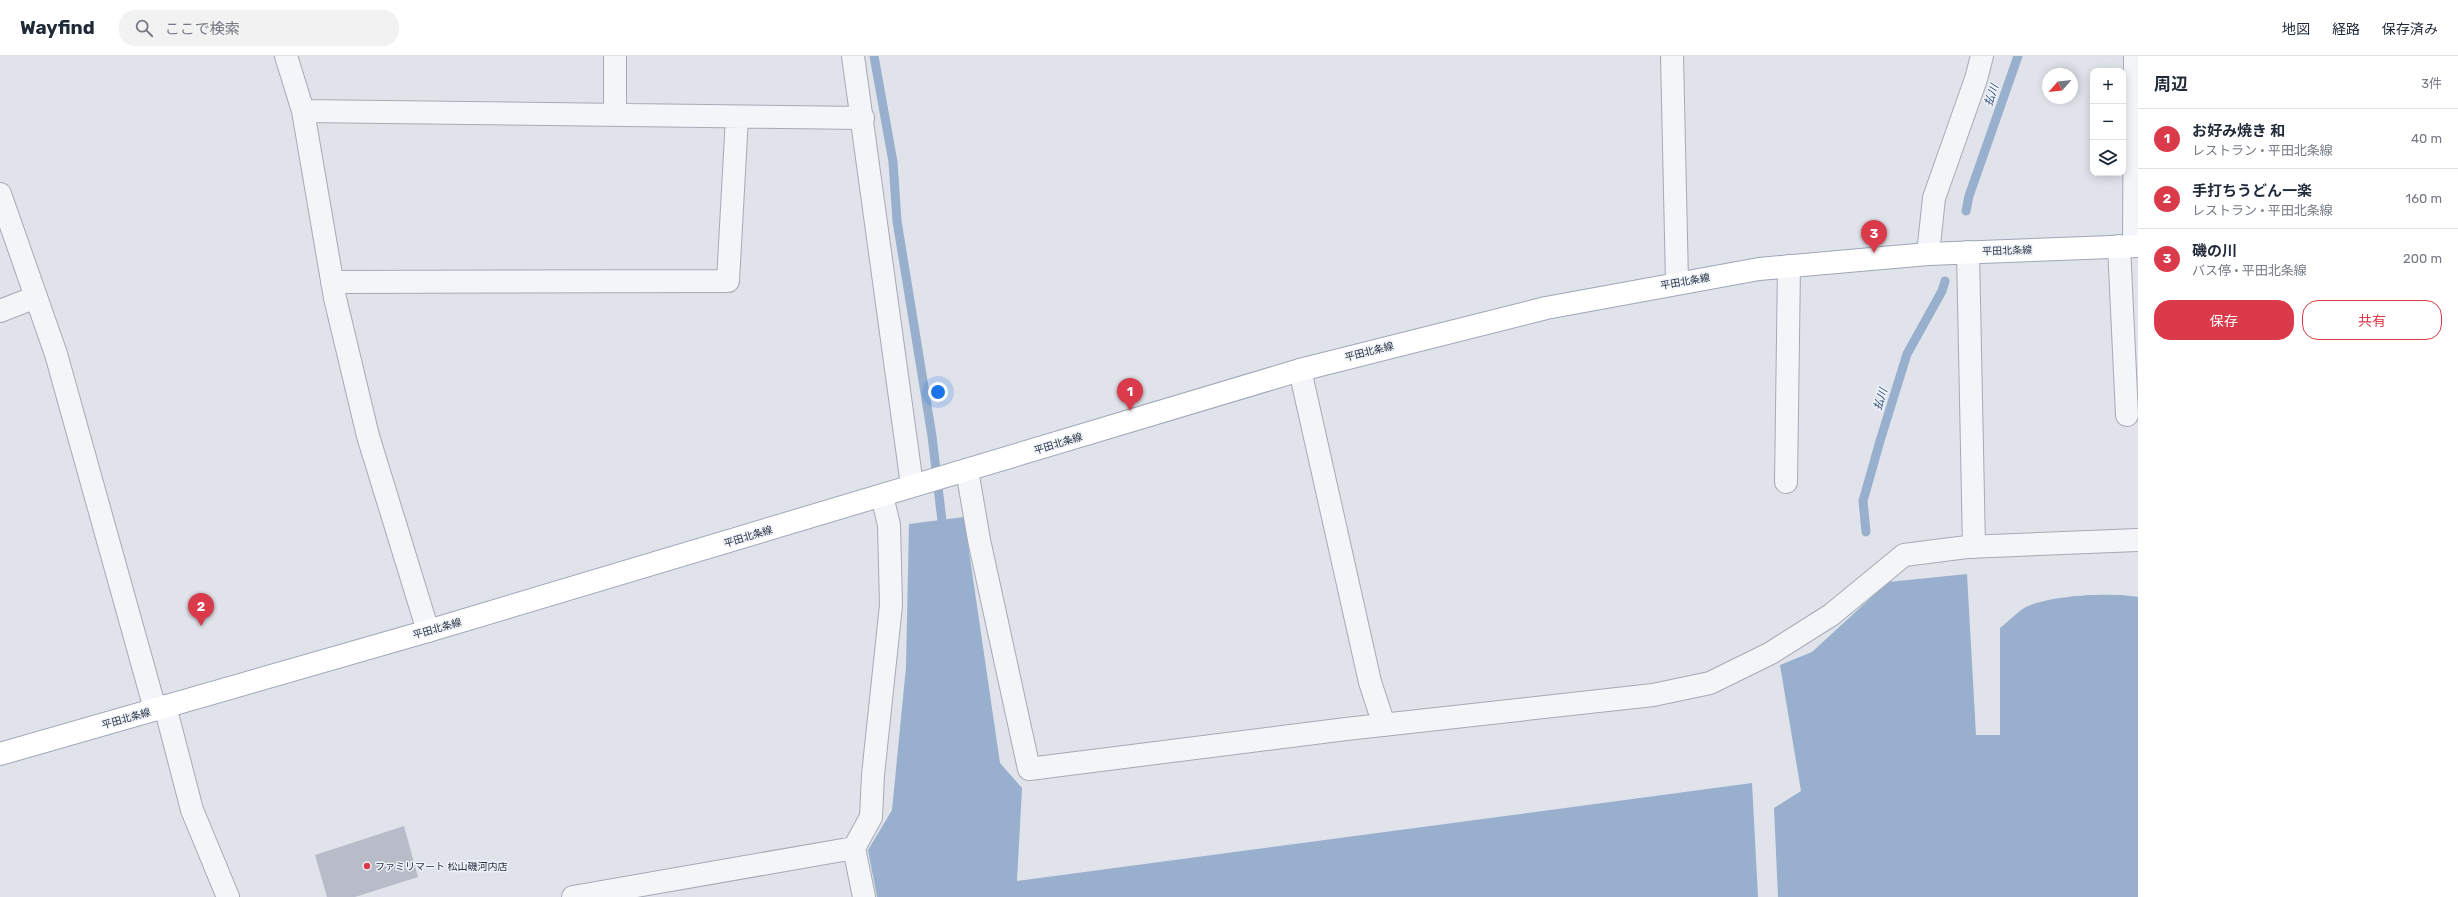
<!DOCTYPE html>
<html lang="ja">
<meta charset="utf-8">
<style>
body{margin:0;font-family:Rubik,"Noto Sans JP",sans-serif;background:#f2f2f3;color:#1f2937}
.controls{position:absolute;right:12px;top:12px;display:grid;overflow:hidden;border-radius:8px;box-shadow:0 2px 10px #0003}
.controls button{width:36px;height:36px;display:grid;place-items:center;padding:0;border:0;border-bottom:1px solid #e0e1e3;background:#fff;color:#1f2937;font:20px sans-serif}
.compass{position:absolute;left:2042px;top:12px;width:36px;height:36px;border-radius:50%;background:#fff;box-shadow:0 2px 10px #0003;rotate:242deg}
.you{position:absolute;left:938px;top:336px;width:14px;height:14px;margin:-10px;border:3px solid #fff;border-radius:50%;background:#1a73e8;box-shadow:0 0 0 6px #1a73e833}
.badge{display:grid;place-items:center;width:26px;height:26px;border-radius:50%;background:#da3a4a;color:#fff;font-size:13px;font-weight:700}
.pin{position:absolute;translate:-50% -33px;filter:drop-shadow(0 1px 2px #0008)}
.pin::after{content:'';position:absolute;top:21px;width:14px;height:12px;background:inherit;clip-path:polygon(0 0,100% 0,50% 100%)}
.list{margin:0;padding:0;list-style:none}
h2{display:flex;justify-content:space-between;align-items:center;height:52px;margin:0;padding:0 16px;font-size:17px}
h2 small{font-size:13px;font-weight:400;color:#747a83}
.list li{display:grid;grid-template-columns:26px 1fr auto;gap:12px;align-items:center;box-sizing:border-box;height:60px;padding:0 16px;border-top:1px solid #e0e1e3}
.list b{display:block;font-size:15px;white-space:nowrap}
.list p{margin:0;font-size:13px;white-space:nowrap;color:#747a83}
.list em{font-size:13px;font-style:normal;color:#747a83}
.actions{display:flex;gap:8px;padding:12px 16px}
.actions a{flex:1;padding:9px 0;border:1px solid #da3a4a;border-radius:16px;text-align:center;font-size:14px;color:#da3a4a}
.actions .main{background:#da3a4a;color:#fff}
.icon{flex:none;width:22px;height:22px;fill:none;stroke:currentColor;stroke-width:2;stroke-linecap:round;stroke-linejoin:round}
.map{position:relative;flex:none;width:2138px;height:841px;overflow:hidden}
header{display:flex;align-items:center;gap:24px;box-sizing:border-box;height:56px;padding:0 20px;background:#fff;border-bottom:1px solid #e0e1e3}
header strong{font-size:19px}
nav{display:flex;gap:22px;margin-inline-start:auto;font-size:14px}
.search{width:280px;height:36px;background:#f2f2f3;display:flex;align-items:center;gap:10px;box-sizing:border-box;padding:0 14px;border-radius:16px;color:#747a83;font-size:15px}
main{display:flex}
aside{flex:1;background:#fff}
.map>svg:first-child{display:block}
.water{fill:#98afcd}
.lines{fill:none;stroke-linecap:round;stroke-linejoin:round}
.stream{stroke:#98afcd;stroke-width:9}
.building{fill:#b7bcc8}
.minor-casing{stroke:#a5aab5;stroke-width:24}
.major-casing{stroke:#9ea7b7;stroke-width:24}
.minor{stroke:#f3f5f8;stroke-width:22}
.major{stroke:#fff;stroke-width:22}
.poi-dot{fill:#da3a4a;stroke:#f0f3f7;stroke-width:1.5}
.labels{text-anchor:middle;stroke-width:3;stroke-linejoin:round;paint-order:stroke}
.street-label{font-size:10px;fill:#273043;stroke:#f0f3f7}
.poi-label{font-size:10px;fill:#273043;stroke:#f0f3f7;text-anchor:start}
.water-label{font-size:11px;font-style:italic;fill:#2d4c7b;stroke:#f0f3f7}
</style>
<header>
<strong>Wayfind</strong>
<div class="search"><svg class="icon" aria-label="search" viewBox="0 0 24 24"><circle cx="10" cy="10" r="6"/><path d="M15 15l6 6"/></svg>ここで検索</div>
<nav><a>地図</a><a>経路</a><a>保存済み</a></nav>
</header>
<main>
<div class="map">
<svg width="2138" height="841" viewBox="0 0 2138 841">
<rect width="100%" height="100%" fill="#e0e3ea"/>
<path class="water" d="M964,461l36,246 22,25 -5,93 735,-98 6,114h-881l-9,-47 24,-40 14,-143 3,-143z
M1967,518l9,161h24v-107c8,-6 17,-16 26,-21 23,-12 87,-15 112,-10v300h-360l-4,-89 27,-17 -21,-126 32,-13 76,-70z"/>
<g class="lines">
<path class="stream" d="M874,0l19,106 4,59 35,215 10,85
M1966,155l3,-15 49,-140
M1866,476l-3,-31 17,-60 27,-87 35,-63 3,-10"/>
</g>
<path class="building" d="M404,770l14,51 -63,20h-28l-12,-42z"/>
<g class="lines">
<g class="minor-casing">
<path id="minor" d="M286,0l17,55 32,187 33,138 60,195
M853,0l59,429
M1672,0l5,226
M303,55l560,7
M615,59v-59
M0,138l56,160 99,355
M2119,190l8,169
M2134,190l1,-190
M1968,196l6,295
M1928,198l6,-56 42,-119 6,-23
M332,226l396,-1 9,-164
M0,255l36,-14
M1300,314l70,312 14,43
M967,414l12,70 50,229 317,-40 307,-34 57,-12 61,-30 60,-38 73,-60 63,-8 171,-7
M1786,426l3,-216
M165,650l27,104 36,87
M854,792l10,49
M573,841l281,-49 17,-31 2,-42 18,-170 -2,-80 -7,-29"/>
</g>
<g class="major-casing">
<path id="major" d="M0,698l428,-123 872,-261 246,-62 213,-39 169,-15 210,-8"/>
</g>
<use href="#minor" class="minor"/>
<use href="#major" class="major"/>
</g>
<circle class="poi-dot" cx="367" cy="810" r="4"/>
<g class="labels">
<g class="street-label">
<text transform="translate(2007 194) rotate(-2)" y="4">平田北条線</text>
<text transform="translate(1685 225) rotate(-10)" y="4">平田北条線</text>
<text transform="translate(1369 295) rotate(-14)" y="4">平田北条線</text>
<text transform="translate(1058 387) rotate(-17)" y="4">平田北条線</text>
<text transform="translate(748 480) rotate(-17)" y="4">平田北条線</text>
<text transform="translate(437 572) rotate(-16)" y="4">平田北条線</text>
<text transform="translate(126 662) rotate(-16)" y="4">平田北条線</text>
</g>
<g class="poi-label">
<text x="375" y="814">ファミリマート 松山磯河内店</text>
</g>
<g class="water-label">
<text transform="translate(1991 39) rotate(-71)" y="4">払川</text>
<text transform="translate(1880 343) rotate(-72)" y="4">払川</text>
</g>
</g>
</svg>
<div class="controls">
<button>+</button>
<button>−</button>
<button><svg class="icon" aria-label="layers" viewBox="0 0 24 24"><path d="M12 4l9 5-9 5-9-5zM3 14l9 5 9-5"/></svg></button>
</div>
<svg class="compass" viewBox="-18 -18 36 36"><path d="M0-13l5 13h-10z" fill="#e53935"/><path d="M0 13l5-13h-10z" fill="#747a83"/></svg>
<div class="you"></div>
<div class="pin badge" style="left:1130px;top:355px">1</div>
<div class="pin badge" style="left:201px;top:570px">2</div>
<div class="pin badge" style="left:1874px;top:197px">3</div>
</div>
<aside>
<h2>周辺<small>3件</small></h2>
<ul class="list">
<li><span class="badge">1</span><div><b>お好み焼き 和</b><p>レストラン · 平田北条線</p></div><em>40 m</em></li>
<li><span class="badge">2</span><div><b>手打ちうどん一楽</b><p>レストラン · 平田北条線</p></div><em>160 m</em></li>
<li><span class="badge">3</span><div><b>磯の川</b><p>バス停 · 平田北条線</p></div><em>200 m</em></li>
</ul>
<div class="actions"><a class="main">保存</a><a>共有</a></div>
</aside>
</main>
